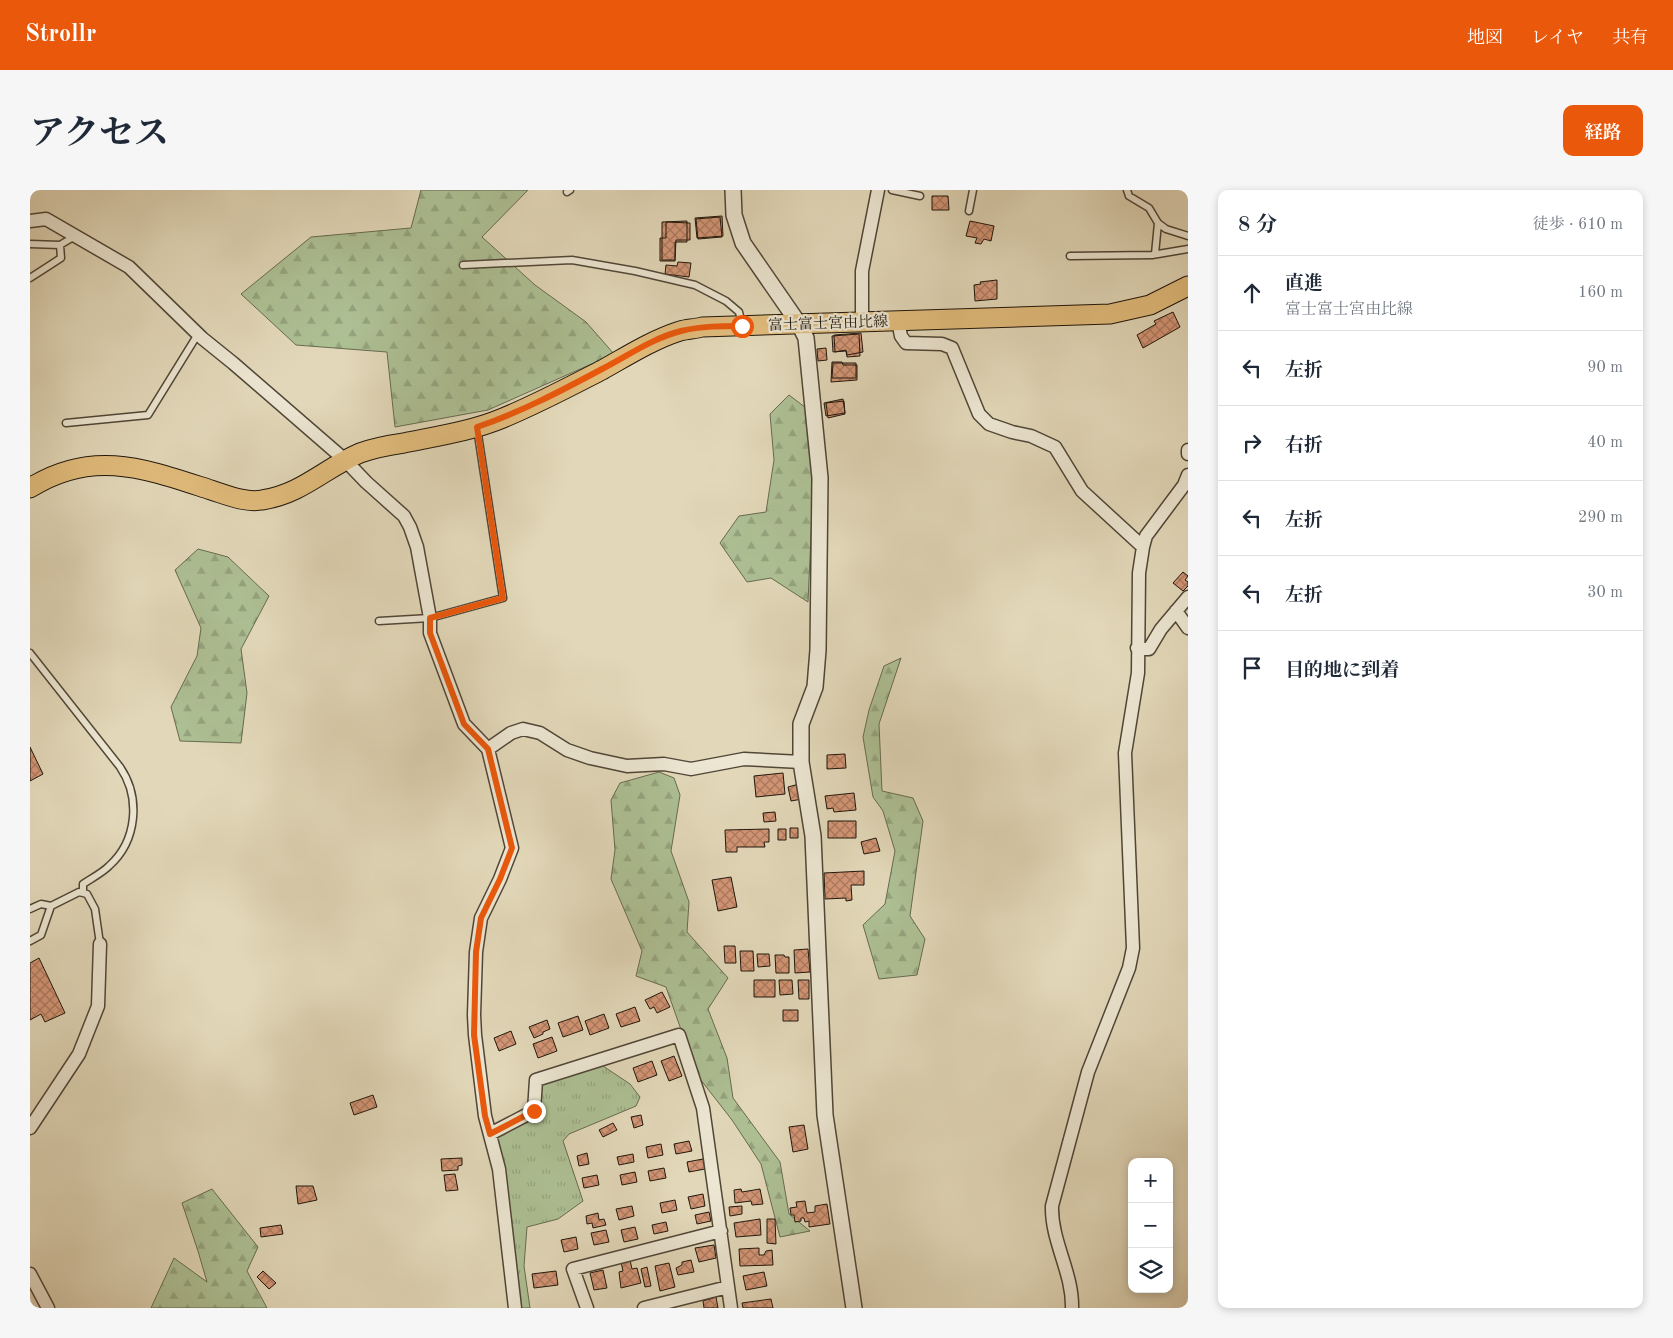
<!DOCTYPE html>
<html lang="ja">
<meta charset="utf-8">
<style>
body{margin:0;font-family:"Old Standard TT","Noto Serif JP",serif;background:#f6f6f7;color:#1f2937}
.controls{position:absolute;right:15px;bottom:15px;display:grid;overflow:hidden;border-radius:10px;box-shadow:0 2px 8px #0003}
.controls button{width:45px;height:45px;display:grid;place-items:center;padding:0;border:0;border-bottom:1px solid #e0e1e3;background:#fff;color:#1f2937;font:25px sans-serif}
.stop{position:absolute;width:15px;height:15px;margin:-11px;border:4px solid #ea580c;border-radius:50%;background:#fff}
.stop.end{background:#ea580c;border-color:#fff;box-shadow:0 1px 5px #0008}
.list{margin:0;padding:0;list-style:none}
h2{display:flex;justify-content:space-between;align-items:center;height:65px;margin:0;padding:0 20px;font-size:21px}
h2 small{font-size:16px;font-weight:400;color:#747a83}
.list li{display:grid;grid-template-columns:32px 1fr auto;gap:15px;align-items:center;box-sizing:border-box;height:75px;padding:0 20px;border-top:1px solid #e0e1e3}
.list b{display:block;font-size:19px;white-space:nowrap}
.list p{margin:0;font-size:16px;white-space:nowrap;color:#747a83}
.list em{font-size:16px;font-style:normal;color:#747a83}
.icon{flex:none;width:28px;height:28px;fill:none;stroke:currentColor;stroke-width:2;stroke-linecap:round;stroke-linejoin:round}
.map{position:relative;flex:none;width:1158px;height:1118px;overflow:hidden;border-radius:10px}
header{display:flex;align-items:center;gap:30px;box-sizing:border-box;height:70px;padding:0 25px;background:#ea580c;color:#fff}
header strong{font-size:24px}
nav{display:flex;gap:28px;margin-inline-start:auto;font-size:18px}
.intro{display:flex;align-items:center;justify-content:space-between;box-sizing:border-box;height:120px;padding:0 30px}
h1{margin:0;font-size:35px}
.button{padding:12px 22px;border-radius:10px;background:#ea580c;color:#fff;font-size:18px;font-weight:700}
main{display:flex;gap:30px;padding:0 30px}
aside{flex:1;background:#fff;border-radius:10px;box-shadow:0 2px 8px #0003}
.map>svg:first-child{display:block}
.grass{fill:url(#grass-tufts);stroke:#666b50}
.forest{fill:url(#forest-firs);stroke:#666b50}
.building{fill:url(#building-cross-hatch);stroke:#1f160c}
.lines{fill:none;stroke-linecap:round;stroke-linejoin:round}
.service-casing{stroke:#504637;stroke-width:9}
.minor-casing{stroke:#504637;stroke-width:15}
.tertiary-casing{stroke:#504637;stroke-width:18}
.primary-casing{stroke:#1f160c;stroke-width:21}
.service{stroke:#ece6d2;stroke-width:6}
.minor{stroke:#ece6d2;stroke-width:12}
.tertiary{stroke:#ece6d2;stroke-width:15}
.primary{stroke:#e1bc7c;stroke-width:19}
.route{stroke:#ea580c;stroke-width:6}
.labels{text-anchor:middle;stroke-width:4.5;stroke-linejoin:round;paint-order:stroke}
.street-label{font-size:15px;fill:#1f160c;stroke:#ece6d2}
</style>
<header>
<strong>Strollr</strong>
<nav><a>地図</a><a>レイヤ</a><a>共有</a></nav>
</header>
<div class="intro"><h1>アクセス</h1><a class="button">経路</a></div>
<main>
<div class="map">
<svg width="1158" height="1118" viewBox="0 0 1158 1118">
<defs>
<pattern id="grass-tufts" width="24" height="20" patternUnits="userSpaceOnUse" patternTransform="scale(1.25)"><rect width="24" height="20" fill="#adc094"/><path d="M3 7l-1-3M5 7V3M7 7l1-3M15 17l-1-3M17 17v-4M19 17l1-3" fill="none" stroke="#94a47e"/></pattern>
<pattern id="forest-firs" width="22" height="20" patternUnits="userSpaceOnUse" patternTransform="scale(1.25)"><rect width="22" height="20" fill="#adc094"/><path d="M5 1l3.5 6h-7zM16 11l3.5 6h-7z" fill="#94a47e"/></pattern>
<pattern id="building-cross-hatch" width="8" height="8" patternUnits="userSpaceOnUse" patternTransform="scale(1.25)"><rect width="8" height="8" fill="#d49676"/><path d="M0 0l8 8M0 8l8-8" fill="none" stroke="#ab795f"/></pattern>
</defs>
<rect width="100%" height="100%" fill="#e2d8b9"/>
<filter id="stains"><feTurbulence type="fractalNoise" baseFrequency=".004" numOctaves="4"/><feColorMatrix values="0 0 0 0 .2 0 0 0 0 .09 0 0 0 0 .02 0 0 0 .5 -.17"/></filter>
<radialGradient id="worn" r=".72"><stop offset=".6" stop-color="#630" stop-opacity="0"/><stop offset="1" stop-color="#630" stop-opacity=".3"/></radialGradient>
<path class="grass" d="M573,876l27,18 10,13 -4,9 -67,28 -6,7 20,60 -25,18 -31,8 -3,39 6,42h-15l-24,-170 45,-29v-29z"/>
<path class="forest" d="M391,0h107l-46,47 53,48 51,37 28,32 -126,56 -93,17 -8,-75 -91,-7 -55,-51 70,-57 100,-9z
M759,205l17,13 6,54 1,29 -5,111 -37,-24 -24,4 -27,-39 19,-27 27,-4 8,-52 -4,-46z
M168,359l30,8 41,39 -28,53 6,44 -6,50 -61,-2 -9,-34 26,-51 4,-28 -26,-58z
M871,468l-22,66 3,67 31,7 10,23 -13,95 15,23 -8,36 -38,4 -16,-54 22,-21 10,-53 -12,-40 -10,-14 -10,-60 6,-27 15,-44z
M629,582l15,6 6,17 -9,56 18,51 -2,30 41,46 -20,31 19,49 6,40 47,64 9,52 21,17 -30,6 -19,-73 -29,-44 -35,-45 -31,-88 -30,-11 6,-25 -31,-72 4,-29 -4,-50 9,-17z
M182,999l46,58 -11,24 20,37h-116l23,-50 33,24 -9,-31 -16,-48z"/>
<path class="building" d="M902,6h16l1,14h-17z
M692,26l1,20 -26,2 -2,-20z
M690,27l2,20 -24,2 -2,-20z
M657,31v21h-12v18h-13v-38z
M940,31l24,5 -3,15 -7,-2 -3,5 -6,-1 2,-5 -11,-2z
M636,32l24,1v17h-14l-1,21h-15v-23h6z
M648,72l13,1 -2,14 -24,-3 1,-9 11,1z
M967,90v19l-22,2 -1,-16 7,-1 -1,-2z
M1143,122l7,15 -37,21 -6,-13 19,-11 -2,-3z
M831,143l2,19 -16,3 -1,-5 -11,2 -1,-17z
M829,144l1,22 -13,1 -1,-6 -13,1 -1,-16z
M796,158l1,12 -9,1 -1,-12z
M802,172h10l1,3h14v15l-26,2z
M803,173h23v15h-24z
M813,209l2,14 -19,3 -2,-13z
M814,211l1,13 -17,4 -2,-15z
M1153,382l5,4 -3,4 3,2v4l-5,5 -10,-8z
M0,557l13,27 -13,7z
M815,564l1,14 -19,1v-14z
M753,583l2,21 -29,3 -2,-21z
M769,594l3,15 -11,2 -3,-14z
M824,603l2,17 -22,2 -1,-4 -6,1 -2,-13z
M745,622l1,9 -12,1 -1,-9z
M798,631h28v17h-28z
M760,638h8v10h-8z
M739,639v13h-5l1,5h-28v5h-11l-1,-22z
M748,639h8v11h-8z
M846,648l4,13 -16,3 -3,-12z
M834,681v14h-13l1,15 -6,1v-3l-21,1 -1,-26z
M701,687l6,30 -19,4 -6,-31z
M694,756h11l1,17h-11z
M778,759l2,23 -15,1 -1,-23z
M710,761h13l1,20h-13z
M727,764h12l1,12 -12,1z
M745,765h9l1,2h4v16h-13z
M9,768l26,55 -20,9 -4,-8 -11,6v-57z
M724,790h21v17h-21z
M749,790h13l1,14 -13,1z
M768,790h11v19h-10z
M632,802l8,15 -13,6 -3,-6 -4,2 -5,-9z
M605,817l5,14 -19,6 -5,-13z
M753,820h15v11h-15z
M574,824l5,14 -19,7 -5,-14z
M548,826l5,14 -20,7 -5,-14z
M517,830l3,9 -7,3v2l-9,4 -5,-11z
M481,841l5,13 -17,7 -5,-13z
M522,847l5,14 -19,7 -5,-14z
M644,866l8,20 -13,5 -8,-20z
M622,871l5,14 -19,7 -5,-14z
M343,905l4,12 -23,8 -4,-12z
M611,925l2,10 -9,3 -3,-11z
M583,933l4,7 -14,7 -4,-7z
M774,935l4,24 -15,3 -4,-25z
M659,951l3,10 -16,3 -2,-10z
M631,954l2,11 -15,3 -2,-11z
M557,963l2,11 -10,2 -2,-10z
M603,964l1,8 -15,3 -2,-8z
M432,968v7l-4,1v4l-16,1 -1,-12z
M673,969l2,10 -16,3 -2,-10z
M634,978l2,10 -16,3 -2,-10z
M605,982l2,10 -15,3 -2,-10z
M425,984l3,16 -12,1 -2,-16z
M567,985l2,10 -15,3 -2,-10z
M266,996h17l4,14 -19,4z
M711,999l1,3 18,-3 3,15 -11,1 -1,-4 -16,2 -1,-13z
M673,1004l2,12 -14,3 -3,-12z
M645,1010l2,10 -15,3 -2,-10z
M775,1011l2,12 8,-1v-6l12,-2 3,20 -21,3v-6l-4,1 -1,-4h-3v3l-6,1 -1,-7h-3l-1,-7 7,-1 -1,-5z
M602,1016l2,10 -15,4 -3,-11z
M712,1016v8l-12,2 -1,-9z
M679,1022l2,9 -14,3 -2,-9z
M568,1023l1,7 5,-1 2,6 -13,3 -1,-5 -5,1 -1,-8z
M730,1029l1,16 -25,2 -2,-14z
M737,1029h8l1,25 -9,-1z
M636,1032l2,9 -14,3 -2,-9z
M251,1035l2,9 -22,3 -1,-9z
M605,1037l3,12 -14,3 -3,-12z
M576,1040l3,12 -15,3 -3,-12z
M546,1047l2,12 -14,3 -3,-12z
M684,1055l2,13 -17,4 -4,-14z
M729,1058v7h5l2,-4 6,-1 1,15 -33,1 -1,-17z
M600,1070l2,9 5,-1 4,15 -20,5 -2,-16 4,-1 -2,-9z
M661,1070l3,12 -16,3 -2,-7 6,-3v-3z
M639,1073l6,24 -15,4 -5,-25z
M617,1077l4,19 -6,1 -4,-18z
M573,1080l4,18 -13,2 -4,-17z
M233,1081l13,12 -7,6 -12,-12z
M526,1081l2,14 -24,3 -2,-14z
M734,1082l3,14 -21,4 -3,-14z
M686,1107l2,11h-14l-1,-7z
M741,1109l2,9h-30l-1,-5z"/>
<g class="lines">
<g class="service-casing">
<path id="service" d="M862,0l28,6
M1097,0l2,6 20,12 9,15 8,6 22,7
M537,2l3,-2
M939,21l4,-21
M0,54l30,1 15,-9
M1125,64l3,-31
M1040,66l82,-1 36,-6
M433,75l109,-5 63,11 60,14 31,16 13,11 3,12
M0,88l31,-20 -1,-13
M36,233l82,-8 50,-81
M349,431l51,-3 73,-20 -26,-170
M0,463l90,114c21,31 17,74 -11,99 -7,7 -17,12 -26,18v9
M0,719l11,-5 10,2 28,-14 8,2 8,15 5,35
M0,751l11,-6 10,-29"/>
</g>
<g class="minor-casing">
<path id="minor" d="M0,31l16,-2 83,48 73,71 31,25 112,97 21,22 38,34 6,11 7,20 13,71v15l34,91 24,25 24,99 -12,31 -19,39 -5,34 -2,63 1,20 10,81 14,53 16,139
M832,131v-50l16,-81
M868,131l3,15 5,7 36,1 10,4 27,66 10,10 23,8 19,4 24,11 27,44 61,56
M1158,260v4
M1146,421l12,17
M1107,458l12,1 12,-20 27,-32
M458,559l23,-16 12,-4 17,4 27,17 23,8 37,8 37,-2 27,5 53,-10 57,3
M0,938l49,-74 19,-48 2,-62
M460,944l44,-23 2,-31 143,-45 24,73 28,200
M0,1084l18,34
M557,1118l-14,-39 148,-38
M614,1118l84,-21
M1042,1118c1,-35 -21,-67 -20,-102l36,-134 41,-104 4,-20 -8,-195 13,-80 1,-100 4,-26 3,-11 38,-51 4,-10"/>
</g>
<g class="tertiary-casing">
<path id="tertiary" d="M703,0l1,25 9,28 56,81 7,14 14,140 -2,172 -3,37 -14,37v38l12,74 12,279 29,193"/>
</g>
<g class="primary-casing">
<path id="primary" d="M0,298c63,-40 116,-19 181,2 16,5 34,13 51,10 40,-6 63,-32 98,-47 14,-5 30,-8 44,-10 34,-7 68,-12 99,-25 34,-14 66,-31 99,-48 25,-14 50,-30 78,-39 7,-2 15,-2 22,-4l408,-13 40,-9 38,-19"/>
</g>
<use href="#service" class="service"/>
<use href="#minor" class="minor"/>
<use href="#tertiary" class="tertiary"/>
<use href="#primary" class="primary"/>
</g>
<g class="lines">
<path class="route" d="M504,921l-44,23 -5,-18 -11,-81 2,-83 5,-34 19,-39 12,-31 -24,-99 -24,-25 -34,-91v-15l73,-20 -26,-171c44,-15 84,-36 125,-58 25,-13 51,-31 79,-38 20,-5 41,-5 61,-5"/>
</g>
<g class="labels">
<g class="street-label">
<text transform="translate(798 133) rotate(-2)" y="5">富士富士宮由比線</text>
</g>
</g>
<rect width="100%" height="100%" filter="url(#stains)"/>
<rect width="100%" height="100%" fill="url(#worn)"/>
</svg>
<div class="controls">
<button>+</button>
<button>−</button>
<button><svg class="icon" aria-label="layers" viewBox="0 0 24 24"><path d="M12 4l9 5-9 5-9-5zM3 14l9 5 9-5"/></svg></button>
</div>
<div class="stop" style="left:712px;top:136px"></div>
<div class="stop end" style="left:504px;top:921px"></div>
</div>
<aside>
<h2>8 分<small>徒歩 · 610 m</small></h2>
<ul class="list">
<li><svg class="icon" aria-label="ahead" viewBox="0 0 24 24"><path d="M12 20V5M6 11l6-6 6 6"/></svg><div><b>直進</b><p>富士富士宮由比線</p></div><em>160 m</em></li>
<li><svg class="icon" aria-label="left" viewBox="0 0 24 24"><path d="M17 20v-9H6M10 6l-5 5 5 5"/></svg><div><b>左折</b></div><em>90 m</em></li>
<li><svg class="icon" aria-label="right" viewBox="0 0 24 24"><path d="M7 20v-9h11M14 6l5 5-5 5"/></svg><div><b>右折</b></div><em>40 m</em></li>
<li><svg class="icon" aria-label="left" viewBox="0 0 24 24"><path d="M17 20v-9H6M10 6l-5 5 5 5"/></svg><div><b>左折</b></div><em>290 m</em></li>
<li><svg class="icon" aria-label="left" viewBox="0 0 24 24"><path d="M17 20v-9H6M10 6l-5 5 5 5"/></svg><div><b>左折</b></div><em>30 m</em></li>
<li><svg class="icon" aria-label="arrive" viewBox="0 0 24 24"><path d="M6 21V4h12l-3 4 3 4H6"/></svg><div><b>目的地に到着</b></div></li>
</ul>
</aside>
</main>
